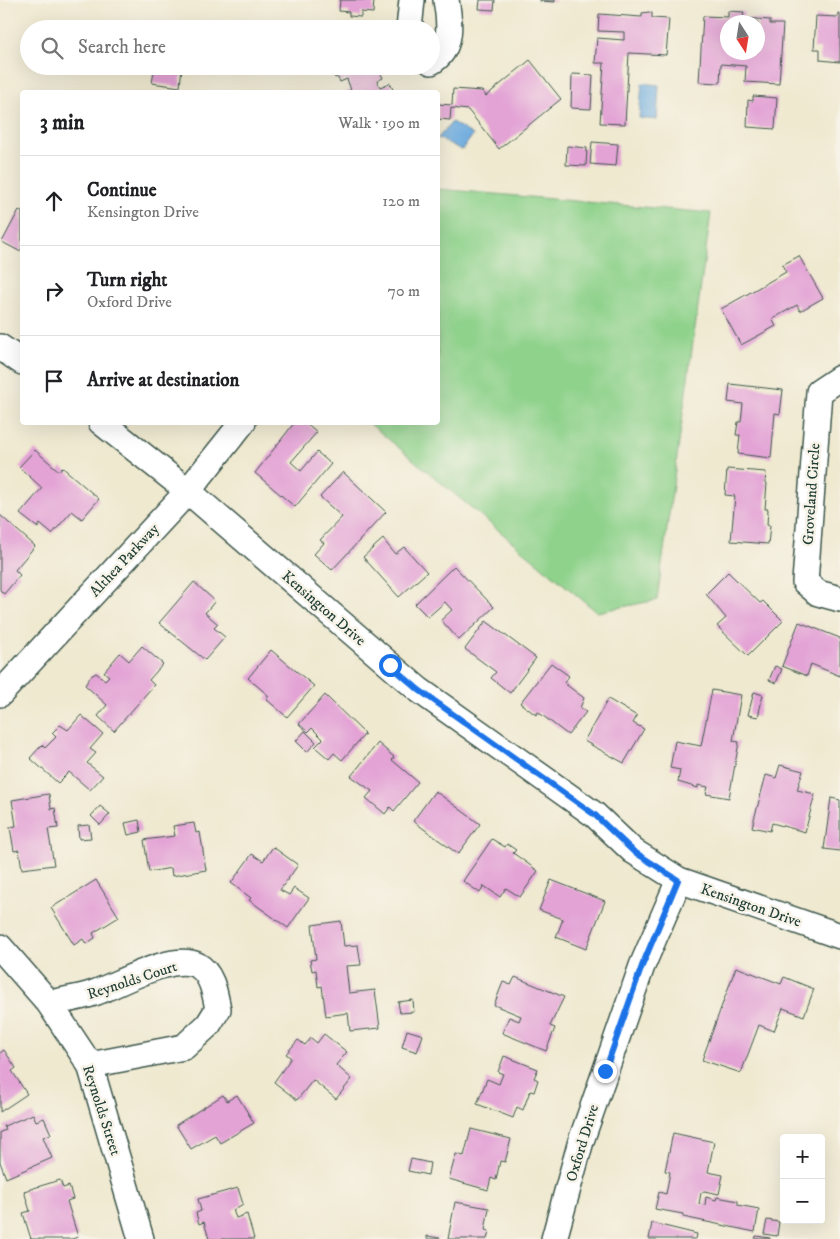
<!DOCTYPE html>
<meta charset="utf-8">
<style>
body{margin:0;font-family:"IM FELL DW Pica",serif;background:#f6f6f6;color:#202124}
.controls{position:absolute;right:15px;bottom:15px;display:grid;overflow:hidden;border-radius:5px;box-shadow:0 5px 20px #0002}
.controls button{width:45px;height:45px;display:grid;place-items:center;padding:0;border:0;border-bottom:1px solid #e0e0e0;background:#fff;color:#202124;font:25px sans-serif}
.compass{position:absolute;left:720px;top:15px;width:45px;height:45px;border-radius:50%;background:#fff;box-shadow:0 5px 20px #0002;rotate:168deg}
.stop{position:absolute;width:15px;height:15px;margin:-11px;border:4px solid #1a73e8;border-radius:50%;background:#fff}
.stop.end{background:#1a73e8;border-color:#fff;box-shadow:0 1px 5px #0008}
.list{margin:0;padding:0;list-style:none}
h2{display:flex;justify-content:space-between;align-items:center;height:65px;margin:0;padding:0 20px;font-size:21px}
h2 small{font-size:16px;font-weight:400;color:#757577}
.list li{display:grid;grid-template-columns:32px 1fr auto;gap:15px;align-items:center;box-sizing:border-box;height:90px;padding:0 20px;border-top:1px solid #e0e0e0}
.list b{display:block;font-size:19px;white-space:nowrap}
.list p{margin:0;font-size:16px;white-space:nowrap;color:#757577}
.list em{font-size:16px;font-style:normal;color:#757577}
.icon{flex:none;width:28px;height:28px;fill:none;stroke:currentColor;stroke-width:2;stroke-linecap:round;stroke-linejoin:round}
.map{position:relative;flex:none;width:840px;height:1239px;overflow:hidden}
.search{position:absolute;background:#fff;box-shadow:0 5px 20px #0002;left:20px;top:20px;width:420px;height:55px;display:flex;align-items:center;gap:12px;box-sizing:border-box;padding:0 18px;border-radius:28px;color:#757577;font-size:19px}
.panel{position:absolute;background:#fff;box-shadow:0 5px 20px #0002;left:20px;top:90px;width:420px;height:335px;border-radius:5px}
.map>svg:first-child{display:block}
.green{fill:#8ed28b;stroke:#568860}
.water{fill:#6caade;stroke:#467489}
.building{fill:#e3a3d5;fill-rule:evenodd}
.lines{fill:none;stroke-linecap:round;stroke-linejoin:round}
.minor-casing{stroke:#3e574b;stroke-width:28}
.minor{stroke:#fff;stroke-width:25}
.route{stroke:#1a73e8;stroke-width:6}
.labels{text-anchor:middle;stroke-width:5;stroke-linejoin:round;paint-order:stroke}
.street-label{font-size:15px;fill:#1f3d34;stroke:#f7f3e8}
</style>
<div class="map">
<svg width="840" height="1239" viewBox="0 0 840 1239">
<rect width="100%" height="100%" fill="#f7f3e8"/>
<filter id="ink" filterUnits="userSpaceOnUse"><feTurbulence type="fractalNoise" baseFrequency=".02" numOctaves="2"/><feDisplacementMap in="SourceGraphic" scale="10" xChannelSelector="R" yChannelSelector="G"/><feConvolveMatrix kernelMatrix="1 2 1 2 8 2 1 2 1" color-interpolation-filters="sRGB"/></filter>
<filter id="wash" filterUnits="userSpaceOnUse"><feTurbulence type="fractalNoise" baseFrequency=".0096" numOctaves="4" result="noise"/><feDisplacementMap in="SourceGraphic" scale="20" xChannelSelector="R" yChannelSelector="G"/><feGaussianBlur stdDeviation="1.12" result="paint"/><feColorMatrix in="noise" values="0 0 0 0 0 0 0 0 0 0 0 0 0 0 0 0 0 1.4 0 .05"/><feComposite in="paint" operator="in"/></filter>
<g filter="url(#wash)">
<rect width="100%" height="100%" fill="#efe9d0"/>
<path class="green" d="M438,189l273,24 -54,387 -60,12 -228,-189 69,-1z"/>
<path class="water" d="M642,83l17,2 -2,35 -18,-2z
M452,122l21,13 -11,15 -24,-12z"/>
<g id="blocks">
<path class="building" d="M340,0h34l-1,13 -12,-1v5l-12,-1v-4l-10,-1z
M480,0h15l-1,10 -15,-1z
M540,0h15v2l-15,-1z
M728,11l16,1 -1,6 27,2v4h13l-4,60 -34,-2 1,-16 -25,-2 -1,19 -21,-1 4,-66 25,1zM728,22h30v30h-30z
M649,12l3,1v5l17,1 -3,36 -37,-2 -4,71 -25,-1 4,-60h-9l2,-25 27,2v-8l-26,-1 1,-17 43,3v-4z
M838,13h2v49l-20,-2v-11h-6l2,-33 22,1z
M530,60l31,39 -62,50 -31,-39 -17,-2 -1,12 -12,-1v-15l14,1 1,-16 29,2 4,5z
M155,66h27l-2,21 -28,-4z
M333,66h56l1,3 -10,3 3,6 -6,3 3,6 10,-4 4,9h-50l7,-2 -4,-11 -7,3 -2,-4 -4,-1z
M572,74l21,1 -2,34 -20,-1z
M753,96l24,2 -2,31 -28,-2 1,-27 5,1z
M592,142l26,2 -2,22 -26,-2z
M567,146l20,2 -1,18 -20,-1z
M19,210l3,2v37l-3,2 -17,-9z
M799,256l24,42 -23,13 -3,-6 -25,14 4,7 -35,19 -20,-36 65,-37 -4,-7z
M730,384l53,6 -3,24 -5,-1 -4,45 -33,-4 2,-19h-4l2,-13h3l2,-18 -15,-2z
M295,422h10l12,10 -26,30 10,9 16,-19 14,12 -36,43 -40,-34z
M35,450l24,21 3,-4 37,32 -17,20 -10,-8 -20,23 -12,-10 -2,4 -18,-14 22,-26 -23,-21z
M727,469l39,3 -1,11h2l-2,26h3l-1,16 3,1 -2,18 -37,-3 4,-45 -10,-1z
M343,472l43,40 -54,58 -18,-16 10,-11 -4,-3 22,-23 -22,-20z
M0,515l35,31 -20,24 5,5 -16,19 -4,-4z
M383,539l12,15 9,-7 23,25 -28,25 -36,-40z
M454,566l40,41 -35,33 -18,-20 11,-10 -7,-8 -17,15 -13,-13z
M728,572l32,31 3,-2 20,20 -35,35 -31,-30 9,-8 -20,-24z
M194,582l21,19 -10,12 13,11 -4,4 11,9 -20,23 -46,-37z
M486,621l50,37 -26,35 -19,-15 5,-6 -31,-23z
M799,622l41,16v38l-29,-12 -4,12 -25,-10z
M142,646l21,18 -14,16 5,5 -40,46 -16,-15 9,-11 -22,-20 6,-9 5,-3 9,7 4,-4 -5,-4 16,-19 9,8z
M271,650l43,36 -27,31 -21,-18 3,-3 -21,-18z
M551,663l18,13 -5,7 20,15 -4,10 6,4 -18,23 -30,-23 -2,3 -16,-12z
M775,666l7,3 -6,14 -7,-3z
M712,690l29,5 -8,46 6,1 -10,56 -23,-4 2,-7 -10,-2v3l-20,-6 2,-12 -10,-2 5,-27 26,5z
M754,692l9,3 -5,22 -10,-2z
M325,695l40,39 -23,26 -8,-7 -5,6 -14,-12 8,-8 -11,-11 -4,4 -9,-8z
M608,699l29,17 -4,7 11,6 -20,34 -40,-22z
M81,715l22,19 -13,15 6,4 -9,10 16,13 -13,14 -21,-18 -11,11 -28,-25 12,-13 3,3 11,-11 -4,-4 8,-8 8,5z
M305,731l11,11 -9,10 -11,-11z
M378,743l16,14 -2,3 26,22 -24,29 -4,-4 -5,7 -19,-16 6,-7 -21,-15z
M780,765l23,6 -6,19 18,4 -10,38 -33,-9 -2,8 -18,-4 14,-52 10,3z
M435,791l45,33 -22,30 -45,-33z
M49,794l2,15 4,-1 3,20 -10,1 6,36 -32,4 -3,-19 -5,1 -4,-24 6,-1 -4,-26z
M831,798l9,2v51l-16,-2z
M100,806l10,8 -10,11 -9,-9z
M139,820l2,12 -13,3 -3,-12z
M194,823l2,10 4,-1 6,38 -34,6 -1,-8 -22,4 -5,-32 31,-4 -2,-10z
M89,825l2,13 -12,1 -1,-13z
M492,839l13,8 2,-3 9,6 -3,3 25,18 -18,26 -14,-9 -6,9 -16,-11 -4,7 -17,-12z
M273,847l25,18 -18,25 9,5 5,-7 15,10 -21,30 -39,-28 2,-2 -20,-15 21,-29 11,7z
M96,880l23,37 -26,16 2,5 -9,6 -3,-5 -9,6 -23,-37z
M551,880l54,21 -19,48 -30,-12 7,-18 -24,-9z
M341,921l3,25 14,-1 3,20 -15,1 3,27 26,-3 5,38 -30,3 -2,-18 -22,3 -4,-30 -4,1 -2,-17 -4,1 -2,-11 6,-1 -4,-34z
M736,967l45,17 3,-7 30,12 -10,27 -21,-8 -9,23 -15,-6 -18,48 -39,-13z
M515,977l49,20 -14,29 5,2 -9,23 -44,-18 7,-16 10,4 2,-5 -27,-11 9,-23 8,3z
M413,1000l1,12 -14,1 -2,-11z
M407,1030l16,5 -6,17 -15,-5z
M324,1034l23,18 -11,13 16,14 -16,20 -23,-19 -16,20 -23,-18 17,-24 -5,-4 12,-14 7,5 6,-7 6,5z
M4,1050l12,18 -4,3 15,23 -27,18v-59z
M504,1056l34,13 -4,9 4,2 -4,12 -4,-1 -7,19 -6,-3 -4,11 -36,-14 10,-25 12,5 4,-10 -5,-2z
M223,1095l4,6 10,-6 17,28 -34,20 -5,-8 -24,14 -15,-24z
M33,1114l3,7 8,-3 7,16 -8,3 9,21 -46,20 -6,-16v-30l6,-2 -2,-4z
M471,1129l40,10 -6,23 -5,-1 -4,19 -5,-2 -3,12 -39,-11 7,-25 8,2z
M673,1133l41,9 -6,30 15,3 -4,19 -15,-3 -3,2 -2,11 6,1 1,-8 10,3 1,-3 21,4v4l21,4 -4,23 -72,-15v-3l-28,-5 4,-17 7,2 4,-22 -5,-1z
M411,1159l19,4 -2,12 -20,-4z
M60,1180l3,8 6,-2 4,13 -6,2 11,36 -6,2h-41l-8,-26 7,-2 -6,-20z
M238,1188l5,16 -10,6 3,8 11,-4 7,25h-45l-5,-17 -5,2 -3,-11 5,-2 -3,-12z
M455,1202l34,6 -4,22 4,1 -2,8h-39z
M767,1220l12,2 -2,14 -13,-2z
M652,1223l45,11 -1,5h-47z
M427,1236l13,2v1h-13z
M756,1236l14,2v1h-15z"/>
</g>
</g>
<g filter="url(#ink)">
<use href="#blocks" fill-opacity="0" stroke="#3e574b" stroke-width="1"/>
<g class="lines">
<g class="minor-casing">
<path id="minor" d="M409,29l3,-29
M431,62c22,-13 19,-40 15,-62
M0,347l22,15
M840,378l-21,14 -14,190 13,11 22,6
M101,422l87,69 231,199 176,125 38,36 46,29 161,56
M0,694l188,-203 55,-69
M0,947l49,56 41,62 51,174
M49,1003c15,-3 31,-5 45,-10 26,-9 77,-40 103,-28 15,8 18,29 21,44l-10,16 -24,22 -94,18
M554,1239l27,-98 61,-175 37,-86"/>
</g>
<use href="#minor" class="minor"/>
</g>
</g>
<g class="lines" filter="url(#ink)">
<path class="route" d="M390,665l29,25 176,125 38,36 45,29 -36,86 -37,105"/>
</g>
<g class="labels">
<g class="street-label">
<text transform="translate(811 494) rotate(-86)" y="5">Groveland Circle</text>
<text transform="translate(124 560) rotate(-47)" y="5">Althea Parkway</text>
<text transform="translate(324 608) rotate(41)" y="5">Kensington Drive</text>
<text transform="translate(751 905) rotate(19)" y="5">Kensington Drive</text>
<text transform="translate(132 980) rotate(-18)" y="5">Reynolds Court</text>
<text transform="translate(102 1110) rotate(72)" y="5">Reynolds Street</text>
<text transform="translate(582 1143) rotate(-73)" y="5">Oxford Drive</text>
</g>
</g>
</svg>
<div class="controls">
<button>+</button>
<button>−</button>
</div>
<svg class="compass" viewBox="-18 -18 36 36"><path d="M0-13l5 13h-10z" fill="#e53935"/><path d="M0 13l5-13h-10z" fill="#757577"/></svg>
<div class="stop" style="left:390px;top:665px"></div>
<div class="stop end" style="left:605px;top:1071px"></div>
<div class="search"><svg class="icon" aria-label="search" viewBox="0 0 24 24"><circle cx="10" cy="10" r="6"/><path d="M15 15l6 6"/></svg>Search here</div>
<section class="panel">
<h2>3 min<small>Walk · 190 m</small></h2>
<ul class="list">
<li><svg class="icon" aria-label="ahead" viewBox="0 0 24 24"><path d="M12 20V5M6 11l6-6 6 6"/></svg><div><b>Continue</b><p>Kensington Drive</p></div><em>120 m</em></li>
<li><svg class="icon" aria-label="right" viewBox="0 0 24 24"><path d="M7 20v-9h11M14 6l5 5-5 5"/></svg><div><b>Turn right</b><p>Oxford Drive</p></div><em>70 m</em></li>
<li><svg class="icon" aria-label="arrive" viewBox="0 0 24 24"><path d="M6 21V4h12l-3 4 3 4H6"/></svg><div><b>Arrive at destination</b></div></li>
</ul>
</section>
</div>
